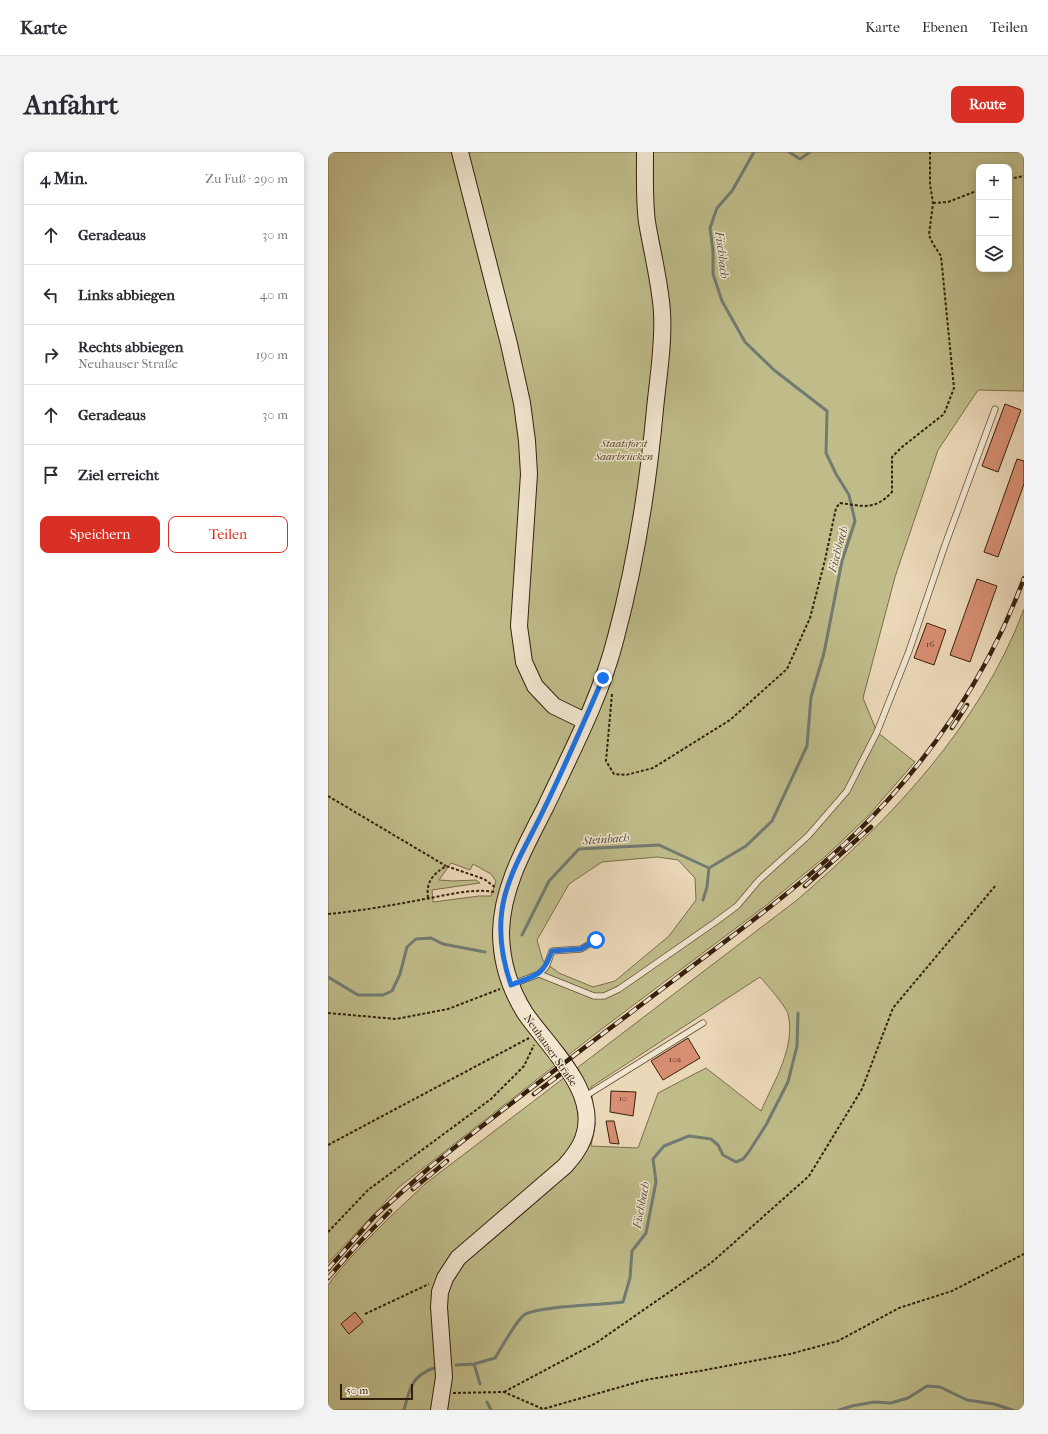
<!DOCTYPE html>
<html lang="de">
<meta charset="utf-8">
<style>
body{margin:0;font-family:"IM FELL French Canon",serif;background:#f2f2f3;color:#2b2b33}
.controls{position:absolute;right:12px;top:12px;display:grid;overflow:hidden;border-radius:8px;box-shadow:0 2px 10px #0003}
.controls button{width:36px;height:36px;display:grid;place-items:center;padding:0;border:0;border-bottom:1px solid #e1e1e2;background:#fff;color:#2b2b33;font:20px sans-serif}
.scale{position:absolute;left:12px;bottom:10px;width:73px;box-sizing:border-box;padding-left:4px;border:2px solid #35200b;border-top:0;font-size:11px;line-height:14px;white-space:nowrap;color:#35200b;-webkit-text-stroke:3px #f2e6d1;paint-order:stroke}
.stop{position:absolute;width:12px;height:12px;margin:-9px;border:3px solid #1a73e8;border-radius:50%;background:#fff}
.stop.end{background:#1a73e8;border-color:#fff;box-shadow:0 1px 4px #0008}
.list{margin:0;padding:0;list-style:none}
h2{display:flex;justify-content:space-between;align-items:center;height:52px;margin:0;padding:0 16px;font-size:17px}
h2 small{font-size:13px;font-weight:400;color:#7c7c81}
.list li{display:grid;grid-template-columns:26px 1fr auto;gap:12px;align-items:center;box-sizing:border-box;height:60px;padding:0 16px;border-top:1px solid #e1e1e2}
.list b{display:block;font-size:15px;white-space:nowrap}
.list p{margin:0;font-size:13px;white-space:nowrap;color:#7c7c81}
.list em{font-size:13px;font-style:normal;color:#7c7c81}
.actions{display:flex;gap:8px;padding:12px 16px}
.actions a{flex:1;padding:9px 0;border:1px solid #d93025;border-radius:8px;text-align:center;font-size:14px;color:#d93025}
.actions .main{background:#d93025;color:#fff}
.icon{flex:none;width:22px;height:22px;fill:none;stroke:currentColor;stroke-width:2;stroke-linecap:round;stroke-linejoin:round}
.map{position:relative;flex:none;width:696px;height:1258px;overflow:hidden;border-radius:8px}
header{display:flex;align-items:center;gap:24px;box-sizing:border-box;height:56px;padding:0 20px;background:#fff;border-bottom:1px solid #e1e1e2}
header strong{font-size:19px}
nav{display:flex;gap:22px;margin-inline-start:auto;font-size:14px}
.intro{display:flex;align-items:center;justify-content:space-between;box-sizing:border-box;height:96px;padding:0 24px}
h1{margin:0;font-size:28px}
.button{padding:10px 18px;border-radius:8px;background:#d93025;color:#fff;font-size:14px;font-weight:700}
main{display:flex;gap:24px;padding:0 24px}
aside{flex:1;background:#fff;border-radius:8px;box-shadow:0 2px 10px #0003}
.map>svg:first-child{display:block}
.green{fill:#bfbc8a;stroke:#7a6e4a;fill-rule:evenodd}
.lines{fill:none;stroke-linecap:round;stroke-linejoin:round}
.stream{stroke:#727b72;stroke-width:3}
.building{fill:#d78e72;stroke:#35200b}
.lane-casing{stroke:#624e36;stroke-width:7}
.secondary-casing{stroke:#35200b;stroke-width:18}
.path{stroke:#35200b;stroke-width:2;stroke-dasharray:3 2;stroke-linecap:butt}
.lane{stroke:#f2e6d1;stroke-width:5.5}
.secondary{stroke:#f2e6d1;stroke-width:16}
.rail-casing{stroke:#35200b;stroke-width:4.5}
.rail{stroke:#f2e6d1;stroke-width:3;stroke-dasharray:9;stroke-linecap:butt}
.route{stroke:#1a73e8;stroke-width:5}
.labels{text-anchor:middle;stroke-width:3;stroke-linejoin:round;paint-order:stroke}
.number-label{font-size:9px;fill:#5e3c25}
.park-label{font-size:11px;font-style:italic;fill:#58472b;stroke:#f2e6d1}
.street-label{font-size:11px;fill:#35200b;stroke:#f2e6d1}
.water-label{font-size:12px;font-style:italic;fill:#534e3e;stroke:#f2e6d1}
</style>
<header>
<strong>Karte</strong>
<nav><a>Karte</a><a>Ebenen</a><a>Teilen</a></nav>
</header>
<div class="intro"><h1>Anfahrt</h1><a class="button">Route</a></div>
<main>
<aside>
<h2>4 Min.<small>Zu Fuß · 290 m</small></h2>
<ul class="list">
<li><svg class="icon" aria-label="ahead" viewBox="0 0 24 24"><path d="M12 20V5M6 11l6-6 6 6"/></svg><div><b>Geradeaus</b></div><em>30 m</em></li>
<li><svg class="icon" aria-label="left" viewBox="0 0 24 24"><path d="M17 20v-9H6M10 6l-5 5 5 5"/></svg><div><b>Links abbiegen</b></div><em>40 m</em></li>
<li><svg class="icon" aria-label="right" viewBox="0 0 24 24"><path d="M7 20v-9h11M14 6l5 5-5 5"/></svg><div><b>Rechts abbiegen</b><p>Neuhauser Straße</p></div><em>190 m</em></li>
<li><svg class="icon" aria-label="ahead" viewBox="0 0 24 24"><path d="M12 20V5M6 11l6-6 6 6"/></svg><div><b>Geradeaus</b></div><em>30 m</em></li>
<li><svg class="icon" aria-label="arrive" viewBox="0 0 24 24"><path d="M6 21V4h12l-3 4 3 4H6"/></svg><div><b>Ziel erreicht</b></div></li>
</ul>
<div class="actions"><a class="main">Speichern</a><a>Teilen</a></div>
</aside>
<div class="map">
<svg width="696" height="1258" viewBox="0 0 696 1258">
<rect width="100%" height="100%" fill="#ebd8b8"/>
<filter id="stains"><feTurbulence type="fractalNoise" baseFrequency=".005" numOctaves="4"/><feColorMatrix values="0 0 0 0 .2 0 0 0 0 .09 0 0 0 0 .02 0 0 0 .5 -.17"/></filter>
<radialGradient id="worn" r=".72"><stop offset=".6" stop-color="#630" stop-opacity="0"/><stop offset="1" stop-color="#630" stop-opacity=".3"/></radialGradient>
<path class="green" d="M0,0h696v239l-46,-1 -40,60 -43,127 -32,121 14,34 38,30 -47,54 -42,40 -62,51 -161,121 -204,159 -71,76zM651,15h30v102h-30zM329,705l21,3 17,18 1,22 -27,36 -54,45 -22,6 -34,-14 -16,-12 -6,-21 32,-56 33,-22zM123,711l19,7 3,-6 18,10 5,7 -5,15h-12l-46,6 -1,-12 48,-7 -4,-3 -23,1 -14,-1z
M696,457v801h-696v-125c28,-37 63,-69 97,-101l372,-284c94,-81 183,-174 227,-291zM432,825c5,5 27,31 28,37 8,33 -14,67 -27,97l-55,-43 -48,25 -20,55 -47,-2 4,-21 -4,-38z"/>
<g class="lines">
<path class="stream" d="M461,0l11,7 10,-7
M375,748l4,-13 2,-19 37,-22 26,-25 35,-75 4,-49 13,-44 18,-92 13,-40 -6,-26 -13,-21 -10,-21 1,-42 -53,-41 -29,-28 -23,-41 -9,-27v-23l-3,-23 7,-20 15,-17 22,-39
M194,783l27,-54 30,-32 80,-4 50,23
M0,825l30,18h25l9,-4 8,-17 7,-27 9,-8 15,-1 12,6 42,8
M146,1212l6,20
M128,1213l18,-1 21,-6c7,-11 20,-36 29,-43 11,-9 80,-10 99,-13l7,-24 2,-27 14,-18 10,-51 -3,-23 11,-13 25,-10 22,3 7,6 5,10 13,7 7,-3 5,-6 18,-28 22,-43 9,-36 1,-33
M159,1250l4,8
M76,1258c6,-21 7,-34 30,-42
M511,1258l13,-4 22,-4 17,1 17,-5 19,-12 13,1 27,13 27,4 18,6"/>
</g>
<path class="building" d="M677,252l16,6 -23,62 -16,-6z
M689,307l7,2v23l-26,73 -14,-5z
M649,427l20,7 -27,76 -20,-7z
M599,471l19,7 -12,35 -20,-7z
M360,886l12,20 -37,22 -12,-19z
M283,939l25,1 -3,24 -23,-4z
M278,969h8l5,23 -9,-1z
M27,1160l8,10 -14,12 -8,-10z"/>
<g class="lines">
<g class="lane-casing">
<path id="lane" d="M211,822l7,-7 6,-16 29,-2 15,-9
M185,832l26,-10 55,22h10l15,-7 95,-66 23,-17 22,-26 49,-44 39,-45 30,-59 32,-81 36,-106 50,-136
M256,945l119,-74"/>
</g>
<g class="secondary-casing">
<path id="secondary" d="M132,0l49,192 13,59 5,38 2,33 -10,152 5,36 11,24 19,20 31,15
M111,1258l5,-33 -5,-70 1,-15 5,-14 13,-20 107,-92c7,-8 14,-16 18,-27 18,-46 -34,-91 -58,-126 -15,-24 -24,-53 -24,-81 1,-46 25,-86 45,-126 25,-53 56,-112 70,-169 20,-75 32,-151 39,-228 3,-31 9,-65 7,-97 -2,-30 -10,-60 -15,-90 -3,-23 -2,-47 -2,-70"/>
</g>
<path class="path" d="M681,27l15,-3
M605,51l15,-1 31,-12
M284,542l-6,67 8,13 12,1 27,-7 77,-48 57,-51 23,-51 15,-58 11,-52 4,-5c24,3 34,8 52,-11v-35l10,-10 42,-33 10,-26 -13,-132 -8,-12 -4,-9 4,-32 -3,-19v-32
M0,644l118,70
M100,746c-2,-16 4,-23 18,-32l38,13 12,9
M0,762c33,-3 65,-9 97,-15 23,-4 47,-11 70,-7
M0,861l68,6 52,-10 52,-20
M0,993l201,-107
M0,1080l40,-42 123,-91 33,-33 10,-21
M37,1162l64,-30
M176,1240l92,-49 115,-80 98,-87 53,-87 31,-81 103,-123
M125,1241l51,-1 39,17 102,-29 60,-10 85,-16 48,-13 61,-33 53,-17 72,-37"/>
<use href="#lane" class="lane"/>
<use href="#secondary" class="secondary"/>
<g class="rail-casing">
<path id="rail" d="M624,576l15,-23
M477,734l66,-59
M206,942l32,-24
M85,1037l34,-28
M0,1117l47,-53 55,-49c80,-64 162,-125 244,-187 62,-47 126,-93 182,-147 73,-71 133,-159 168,-255
M0,1126l29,-33 33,-34"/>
</g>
<use href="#rail" class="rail"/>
</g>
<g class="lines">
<path class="route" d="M268,788l-15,9 -29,2c-10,27 -17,24 -41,34 -10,-29 -14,-60 -6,-90 8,-30 26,-58 39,-86 21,-43 40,-87 59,-131"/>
</g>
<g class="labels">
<g class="number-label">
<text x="602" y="495">16</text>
<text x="347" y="910">10a</text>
<text x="295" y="949">10</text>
</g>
<g class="park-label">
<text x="296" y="295">Staatsforst<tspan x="296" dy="13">Saarbrücken</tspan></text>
</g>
<g class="street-label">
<text transform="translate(223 898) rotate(55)" y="4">Neuhauser Straße</text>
</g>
<g class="water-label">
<text transform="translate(394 103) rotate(83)" y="4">Fischbach</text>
<text transform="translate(510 397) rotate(-75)" y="4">Fischbach</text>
<text transform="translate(278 687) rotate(-4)" y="4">Steinbach</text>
<text transform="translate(313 1053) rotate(-79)" y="4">Fischbach</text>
</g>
</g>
<rect width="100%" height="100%" filter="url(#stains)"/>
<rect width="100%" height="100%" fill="url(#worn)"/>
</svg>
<div class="controls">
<button>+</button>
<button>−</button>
<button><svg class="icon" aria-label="layers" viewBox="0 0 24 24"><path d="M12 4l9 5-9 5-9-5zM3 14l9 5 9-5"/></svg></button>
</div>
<div class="scale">50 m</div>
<div class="stop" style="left:268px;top:788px"></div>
<div class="stop end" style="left:275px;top:526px"></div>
</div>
</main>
